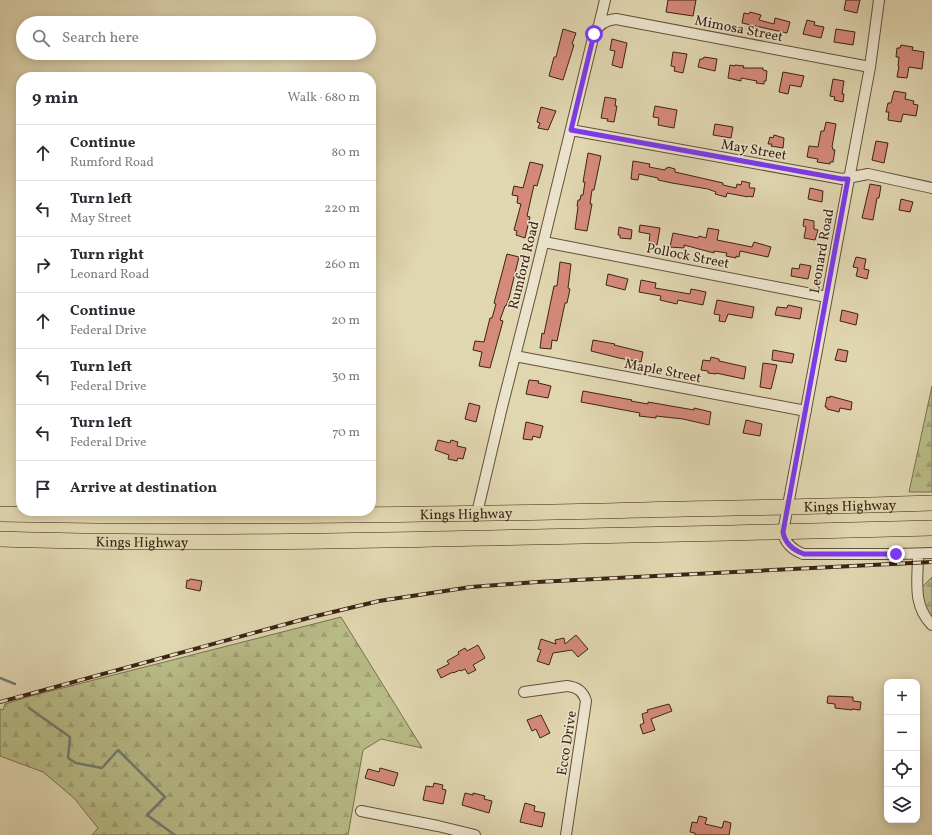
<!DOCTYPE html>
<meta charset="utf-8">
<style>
body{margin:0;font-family:Vollkorn,serif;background:#f2f2f3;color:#2b2b33}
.controls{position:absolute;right:12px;bottom:12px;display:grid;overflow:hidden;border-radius:8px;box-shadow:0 2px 10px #0003}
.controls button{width:36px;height:36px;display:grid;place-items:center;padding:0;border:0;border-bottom:1px solid #e1e1e2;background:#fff;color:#2b2b33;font:20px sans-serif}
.stop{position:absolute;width:12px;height:12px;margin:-9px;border:3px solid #7c3aed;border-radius:50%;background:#fff}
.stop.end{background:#7c3aed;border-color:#fff;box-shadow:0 1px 4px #0008}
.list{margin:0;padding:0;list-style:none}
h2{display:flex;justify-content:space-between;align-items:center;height:52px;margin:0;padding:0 16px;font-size:17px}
h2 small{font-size:13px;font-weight:400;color:#7c7c81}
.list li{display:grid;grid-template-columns:26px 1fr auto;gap:12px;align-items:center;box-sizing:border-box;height:56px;padding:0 16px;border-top:1px solid #e1e1e2}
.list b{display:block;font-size:15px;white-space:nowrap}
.list p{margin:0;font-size:13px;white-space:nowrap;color:#7c7c81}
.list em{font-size:13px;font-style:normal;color:#7c7c81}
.icon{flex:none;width:22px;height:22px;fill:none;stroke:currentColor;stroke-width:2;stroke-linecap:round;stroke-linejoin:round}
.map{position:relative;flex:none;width:932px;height:835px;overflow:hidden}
.search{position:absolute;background:#fff;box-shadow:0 2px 10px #0003;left:16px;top:16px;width:360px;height:44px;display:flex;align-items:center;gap:10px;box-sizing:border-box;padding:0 14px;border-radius:22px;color:#7c7c81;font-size:15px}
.panel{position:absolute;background:#fff;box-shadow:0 2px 10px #0003;left:16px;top:72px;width:360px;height:444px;border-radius:16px}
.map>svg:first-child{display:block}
.forest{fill:url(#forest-firs);stroke:#7a704e}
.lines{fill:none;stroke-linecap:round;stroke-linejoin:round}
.stream{stroke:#717c73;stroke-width:2.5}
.building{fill:#d58a7c;stroke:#3c2315}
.minor-casing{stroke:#65503c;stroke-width:12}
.highway-casing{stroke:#3c2315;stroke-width:16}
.minor{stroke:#ebe4cc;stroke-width:10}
.highway{stroke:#e0d6b0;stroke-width:15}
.rail-casing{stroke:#3c2315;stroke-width:4}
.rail{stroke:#ebe4cc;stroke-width:2.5;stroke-dasharray:8;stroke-linecap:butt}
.route{stroke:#7c3aed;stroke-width:5}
.labels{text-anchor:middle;stroke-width:3;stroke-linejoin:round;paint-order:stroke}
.street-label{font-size:14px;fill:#3c2315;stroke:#ebe4cc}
</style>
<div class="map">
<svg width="932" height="835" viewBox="0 0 932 835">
<defs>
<pattern id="forest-firs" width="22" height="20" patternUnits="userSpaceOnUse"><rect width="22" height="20" fill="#b8bc87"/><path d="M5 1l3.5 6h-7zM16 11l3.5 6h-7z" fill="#9fa174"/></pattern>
</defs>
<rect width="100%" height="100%" fill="#e0d6b0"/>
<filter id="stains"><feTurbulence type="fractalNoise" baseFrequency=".005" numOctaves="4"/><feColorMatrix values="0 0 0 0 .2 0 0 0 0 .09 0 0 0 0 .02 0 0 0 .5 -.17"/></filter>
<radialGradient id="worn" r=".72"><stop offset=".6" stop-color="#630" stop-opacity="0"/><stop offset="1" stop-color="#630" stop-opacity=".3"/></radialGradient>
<path class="forest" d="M932,386v106h-23z
M932,577v45l-3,-2 -9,-31z
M341,617l81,131 -41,-9 -18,11 -15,85h-256l6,-7 -24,-30 -31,-26 -43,-16v-47l3,1 2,-6 26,-8z"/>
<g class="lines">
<path class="stream" d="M0,678l15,6
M29,708l41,29 -2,21 8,5 26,5 16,-18 47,47 -18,18 28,20"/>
</g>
<path class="building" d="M668,0h28l-3,16 -27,-4z
M846,0h14l-3,13 -13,-3z
M750,12l11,3 -2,5 15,4 1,-6 15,4 -3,11 -45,-10 2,-10 5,1z
M807,20l8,2 -1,3 10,2 -3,11 -18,-4z
M563,29l13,4 -4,11 2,1 -11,35 -14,-4 5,-19h2z
M836,29l19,3 -2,13 -19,-3z
M612,39l15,4 -5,25 -10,-3 3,-14 -5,-1z
M901,45l12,2 -1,3 12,2 -2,17 -13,-2 -2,11 -10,-1 2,-11h-1l1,-9h-3l1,-9h3z
M673,52l14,2 -4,19 -9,-2 1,-4 -4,-1z
M704,57l13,2 -2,12 -17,-4 2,-8h3z
M730,65l5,1v-1l9,1 -1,2h20v2l4,1 -1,10h-2v3l-8,-1 1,-2 -16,-3v3l-13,-3z
M783,72l21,4 -3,11 -11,-2 -2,9 -9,-2z
M833,79l11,2 -2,13h2l-1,8 -9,-2 1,-3 -5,-1z
M894,91l12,2 -1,6 9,2 -1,3 5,1 -2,11 -13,-2 -2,8 -13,-2 1,-8h-3l2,-9h3z
M605,97l11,2 -1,7h2l-3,16 -7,-1 1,-2 -7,-1z
M655,106l22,4 -3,18 -16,-3 1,-7 -6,-1z
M541,107l15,4 -8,19 -10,-2 2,-5 -3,-1z
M826,122l10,2 -4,23 1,1v2h2l-2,12h-3v2l-13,-2 1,-3 -11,-2 2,-11 9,1 3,-16h3z
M715,124l18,3 -2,11 -18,-3z
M774,135l10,3 -1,10 -12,-2 1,-2h-4l2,-7 3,1z
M876,141l12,2 -4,20 -12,-3z
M588,153l13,3 -7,34h-2l-2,14h2l-5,27 -12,-2 3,-22 -1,-1 1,-6h2l1,-5h2l2,-13h-2z
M633,161l17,3 -1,3 16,3 1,-2h2v-1l7,2v3l48,11v2l13,3 1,-4 4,1 1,-4 8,2 -1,3 1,2h5l-2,9 -4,-1 -1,1 -21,-4 -1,4 -11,-3 1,-2 -8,-3 -36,-6 -14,-3v-2l-19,-4 -1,6 -7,-1z
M530,162l13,3 -6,21 -3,-1 -7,31 3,1 -5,21 -9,-3 1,-4 -3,-1 7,-26 -4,-1 1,-7 -6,-1 2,-9 9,2z
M870,184l11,2 -2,12h-2l-4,22 -11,-2z
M810,188l13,3 -1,11 -14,-3z
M901,199l12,3 -3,10 -11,-2z
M804,219l10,2v8l4,1 -3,10 -11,-2 2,-11 -3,-1z
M640,225l20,3 -3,17 -8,-3 1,-8 -11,-2z
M619,227l13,3 -1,9 -11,-1v-3h-2z
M708,228l11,2 -2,10 35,7 2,-5 17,5 -3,10 -28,-6 -1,6 -3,-1v2l-10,-2 1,-3 -13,-2v2l-30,-8v3l-14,-1 3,-14 25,5 1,-2 7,2z
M507,254l12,3 -10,41 -3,8h-1l-5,14 3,1 -13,47 -11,-2 3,-14 -9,-2 2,-9 9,1 6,-24h2l4,-14 -2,-1z
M856,257l10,2 -2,10 5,1 -2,9 -11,-3 2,-8 -5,-1z
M560,262l11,2 -3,24 2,1 -3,14h-2l-8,38 -5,-1 -1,9 -11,-1 2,-15 2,1 10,-48h3z
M800,264l11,2 -3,13 -17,-3 1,-8 7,1z
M608,274l20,5 -3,11 -19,-5z
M641,280l15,3 -1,5 35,6 1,-5 15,3 -3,13 -25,-5 -1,4 -17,-4 1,-4 -22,-4z
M717,300l37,7 -2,11 -24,-4 -3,8 -6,-1 1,-6 -6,-1z
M788,305l14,3 -2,11 -25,-4 2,-8 10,1z
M842,310l16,4 -2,11 -16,-4z
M593,340l22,4 -1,1 29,7 -2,10 -22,-4 -28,-7z
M838,349l10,2 -2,11 -11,-2z
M773,350l21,4 -2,9 -20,-3z
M711,357l8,2v2l27,6 -2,12 -28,-6v1l-8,-1v-2l-7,-1 2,-10 7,1z
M763,363l14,2 -6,24 -11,-2z
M529,380l10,1 -1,2 13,3 -3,12 -22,-4z
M583,391l49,9 -1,1 17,3v-2l46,8v-2l17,4 -2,13 -26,-6 -27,-3v2l-17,-2 1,-3 -59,-11z
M830,396l22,6 -1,8 -11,-2 -1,4 -12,-3v-2h-2l2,-10 3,1z
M469,403l11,3 -4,16 -11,-3z
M746,420l16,4 -2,12 -17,-3z
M526,422l17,4 -3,12 -7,-2 -1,4 -9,-1z
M438,440l12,3 1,-3 7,2 -1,4 9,2 -3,11 -5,-1 -1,3 -9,-2 1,-4 -14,-5z
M190,579l12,2 -2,10 -14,-3 1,-8 2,1z
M576,635l12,14 -10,8 -6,-7 -19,3 -4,12 -12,-4 4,-11 -3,-1 3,-10 15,5 -1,-4 9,-2 1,6z
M478,645l7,13 -12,7 3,5 -8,4 -3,-5 -4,2 -1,-1 -7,3v-1l-12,6 -4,-8 12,-6 -2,-3 12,-7 -1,-2 7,-4 2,3z
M828,696l25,1v4l8,1 -1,8 -8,-1v1l-17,-2v-4l-8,-1z
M669,704l3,7 -21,8 4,11 -12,4 -3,-9 4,-2 -2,-9 6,-2 -1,-2z
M541,715l9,18 -10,5 -4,-9 -4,2 -5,-11z
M380,768l18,5 -4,13 -29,-8 3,-9 11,3z
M434,783l9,2 -1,4 4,1 -3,14 -20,-4 3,-14 7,1z
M465,793l8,2v-2l12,3 -1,3 8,2 -3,12 -27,-8z
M525,803l10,3 -1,5 11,2 -3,14 -22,-5z
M699,816l8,2 -2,6 17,4 2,-7 7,2 -2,12h-34v-2l-5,-1 2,-10 5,1z"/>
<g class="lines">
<g class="minor-casing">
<path id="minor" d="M879,0l-9,67 -87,465c2,12 10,18 20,22h93l36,-1
M599,25l6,-25
M571,130l271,49 26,-5 64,14
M544,242l283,55
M515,356l291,55
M477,513l25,-106 30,-118 62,-255c4,-10 12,-14 22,-15l254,48
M918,554c0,26 -6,51 14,71
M524,692l43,-6c10,1 16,5 19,15l-20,134
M361,811l77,15 37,9"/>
</g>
<g class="highway-casing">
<g id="highway">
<path id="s1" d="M0,514c201,4 403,1 604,-3 109,-3 219,-4 328,-8"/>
<path id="s2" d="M0,539c178,6 356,2 534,-2 133,-3 265,-5 398,-9"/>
</g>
</g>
<use href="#minor" class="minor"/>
<use href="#highway" class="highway"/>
<g class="rail-casing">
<path id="rail" d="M0,702l312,-85 67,-16 92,-14 66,-5 395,-20"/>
</g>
<use href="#rail" class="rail"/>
</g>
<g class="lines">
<path class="route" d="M594,34l-23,96 271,49h6l-65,353c2,12 10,18 21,22h92"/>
</g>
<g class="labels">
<g class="street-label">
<text transform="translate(739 28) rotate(11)" y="5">Mimosa Street</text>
<text transform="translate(754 149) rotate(10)" y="5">May Street</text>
<text transform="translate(821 251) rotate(-80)" y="5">Leonard Road</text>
<text transform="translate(688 255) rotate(11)" y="5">Pollock Street</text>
<text transform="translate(523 265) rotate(-76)" y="5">Rumford Road</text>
<text transform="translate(663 370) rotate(11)" y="5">Maple Street</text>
<text dy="5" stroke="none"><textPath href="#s1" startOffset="850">Kings Highway</textPath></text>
<text dy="5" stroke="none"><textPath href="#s1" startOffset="466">Kings Highway</textPath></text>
<text dy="5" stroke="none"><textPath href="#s2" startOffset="142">Kings Highway</textPath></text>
<text transform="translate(566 743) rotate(-81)" y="5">Ecco Drive</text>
</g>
</g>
<rect width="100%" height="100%" filter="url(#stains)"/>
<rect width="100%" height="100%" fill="url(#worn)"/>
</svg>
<div class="controls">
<button>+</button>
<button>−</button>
<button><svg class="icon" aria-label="locate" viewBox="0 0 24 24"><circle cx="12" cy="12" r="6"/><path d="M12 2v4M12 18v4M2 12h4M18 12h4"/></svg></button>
<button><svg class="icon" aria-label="layers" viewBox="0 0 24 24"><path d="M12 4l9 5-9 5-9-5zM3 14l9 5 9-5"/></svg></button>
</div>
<div class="stop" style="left:594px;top:34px"></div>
<div class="stop end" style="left:896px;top:554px"></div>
<div class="search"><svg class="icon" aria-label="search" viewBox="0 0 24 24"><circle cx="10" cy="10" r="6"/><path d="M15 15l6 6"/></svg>Search here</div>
<section class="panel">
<h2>9 min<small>Walk · 680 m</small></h2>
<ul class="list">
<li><svg class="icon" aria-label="ahead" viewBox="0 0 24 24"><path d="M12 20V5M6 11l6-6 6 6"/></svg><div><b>Continue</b><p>Rumford Road</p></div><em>80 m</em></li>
<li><svg class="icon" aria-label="left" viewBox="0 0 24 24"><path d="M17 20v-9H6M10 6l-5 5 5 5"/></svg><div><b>Turn left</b><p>May Street</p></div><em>220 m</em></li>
<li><svg class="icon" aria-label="right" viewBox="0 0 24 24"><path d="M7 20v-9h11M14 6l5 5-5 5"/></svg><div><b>Turn right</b><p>Leonard Road</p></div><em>260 m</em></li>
<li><svg class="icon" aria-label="ahead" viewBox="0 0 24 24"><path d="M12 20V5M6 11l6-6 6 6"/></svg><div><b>Continue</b><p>Federal Drive</p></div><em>20 m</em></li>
<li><svg class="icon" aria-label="left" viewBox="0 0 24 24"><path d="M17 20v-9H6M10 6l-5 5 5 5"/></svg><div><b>Turn left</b><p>Federal Drive</p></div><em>30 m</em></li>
<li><svg class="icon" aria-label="left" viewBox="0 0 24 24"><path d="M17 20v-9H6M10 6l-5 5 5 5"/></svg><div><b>Turn left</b><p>Federal Drive</p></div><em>70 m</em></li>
<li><svg class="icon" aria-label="arrive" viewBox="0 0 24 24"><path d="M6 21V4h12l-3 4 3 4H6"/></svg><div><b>Arrive at destination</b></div></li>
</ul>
</section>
</div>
